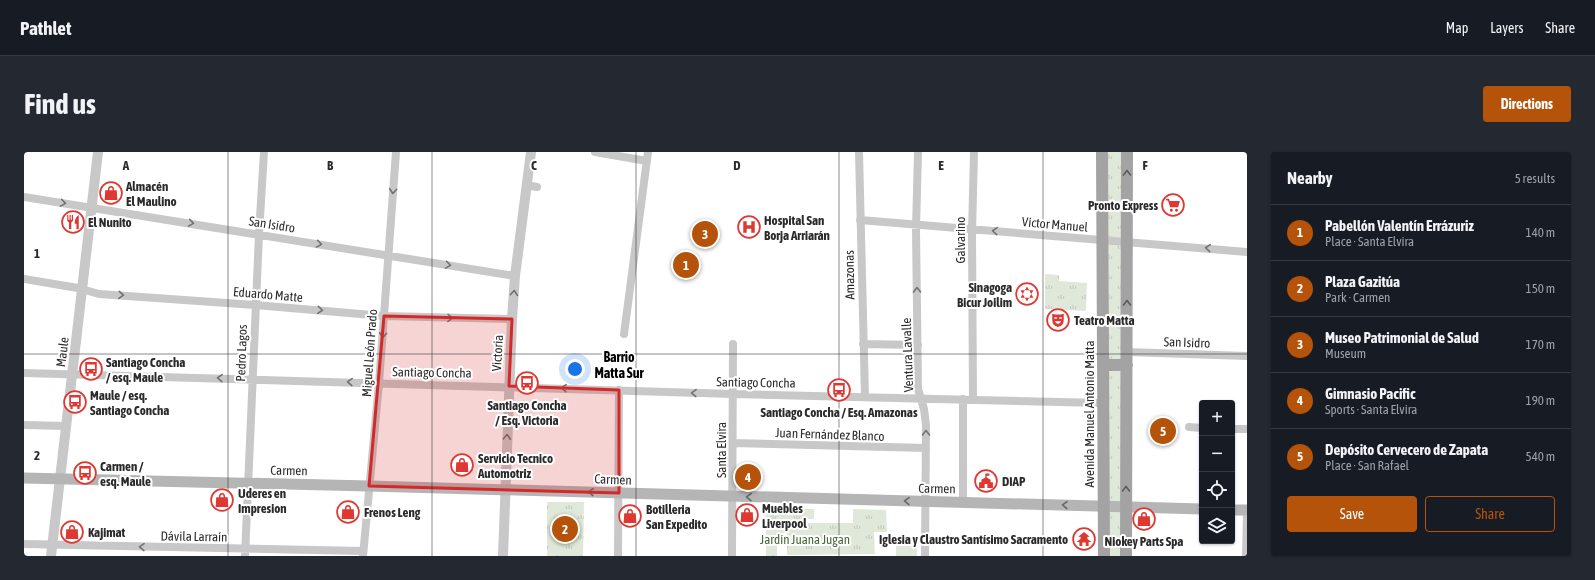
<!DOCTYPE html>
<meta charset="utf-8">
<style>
body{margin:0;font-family:"Asap Condensed",sans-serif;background:#242831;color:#f1f3f6}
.controls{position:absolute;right:12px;bottom:12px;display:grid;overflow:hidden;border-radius:4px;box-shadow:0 1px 3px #0004}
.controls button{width:36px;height:36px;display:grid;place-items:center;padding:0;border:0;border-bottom:1px solid #363941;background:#171b24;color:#f1f3f6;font:20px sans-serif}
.you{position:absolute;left:551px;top:217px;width:14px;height:14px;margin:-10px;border:3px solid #fff;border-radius:50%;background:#1a73e8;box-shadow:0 0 0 6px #1a73e833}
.badge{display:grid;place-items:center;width:26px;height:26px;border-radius:50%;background:#b45309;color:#fff;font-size:13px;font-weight:700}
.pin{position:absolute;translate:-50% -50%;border:2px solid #fff;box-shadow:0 1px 4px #0006}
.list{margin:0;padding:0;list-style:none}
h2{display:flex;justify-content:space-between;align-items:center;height:52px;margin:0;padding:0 16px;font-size:17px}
h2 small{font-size:13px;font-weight:400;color:#9ea1a6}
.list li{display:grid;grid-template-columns:26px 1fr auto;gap:12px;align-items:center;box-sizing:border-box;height:56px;padding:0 16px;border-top:1px solid #363941}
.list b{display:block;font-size:15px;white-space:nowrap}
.list p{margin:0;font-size:13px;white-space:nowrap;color:#9ea1a6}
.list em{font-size:13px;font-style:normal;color:#9ea1a6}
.actions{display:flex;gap:8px;padding:12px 16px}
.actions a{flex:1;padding:9px 0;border:1px solid #b45309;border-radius:4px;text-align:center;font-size:14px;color:#b45309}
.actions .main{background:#b45309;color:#fff}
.icon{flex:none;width:22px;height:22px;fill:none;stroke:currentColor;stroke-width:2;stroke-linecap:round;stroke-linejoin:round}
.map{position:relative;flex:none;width:1223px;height:404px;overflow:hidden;border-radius:4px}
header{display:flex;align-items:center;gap:24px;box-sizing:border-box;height:56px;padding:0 20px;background:#171b24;border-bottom:1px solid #363941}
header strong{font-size:19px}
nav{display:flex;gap:22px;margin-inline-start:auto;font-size:14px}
.intro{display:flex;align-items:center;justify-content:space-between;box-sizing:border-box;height:96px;padding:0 24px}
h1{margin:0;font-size:28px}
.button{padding:10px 18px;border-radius:4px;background:#b45309;color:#fff;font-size:14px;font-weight:700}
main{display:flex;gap:24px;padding:0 24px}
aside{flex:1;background:#171b24;border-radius:4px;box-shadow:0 1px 3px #0004}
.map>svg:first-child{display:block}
.grass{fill:#e0e9d9}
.park{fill:url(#park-tufts)}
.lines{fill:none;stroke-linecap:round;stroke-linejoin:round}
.minor{stroke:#c8c8c8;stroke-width:8}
.tertiary{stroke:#c8c8c8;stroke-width:10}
.secondary{stroke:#b5b5b5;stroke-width:11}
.primary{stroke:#a3a3a3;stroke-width:12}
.oneway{stroke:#5b5b5b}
.oneway2{stroke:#727272}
.oneway3{stroke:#696969}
.marked{fill:#d62828;fill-opacity:0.2;stroke:#d62828;stroke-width:3;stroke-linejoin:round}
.grid{fill:none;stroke:#2b2b2b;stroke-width:1;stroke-opacity:0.55}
.labels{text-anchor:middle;stroke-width:4;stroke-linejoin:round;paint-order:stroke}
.poi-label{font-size:13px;font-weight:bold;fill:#2b2b2b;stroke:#fff;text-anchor:start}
.street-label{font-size:13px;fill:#2b2b2b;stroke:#fff}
.park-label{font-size:13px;fill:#4a653b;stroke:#fff}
.neighbourhood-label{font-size:14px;font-weight:bold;fill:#000;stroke:#fff}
.grid-label{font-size:13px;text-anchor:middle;font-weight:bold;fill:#2b2b2b;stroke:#fff;stroke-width:4;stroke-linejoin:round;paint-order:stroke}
</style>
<header>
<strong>Pathlet</strong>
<nav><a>Map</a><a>Layers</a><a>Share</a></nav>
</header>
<div class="intro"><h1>Find us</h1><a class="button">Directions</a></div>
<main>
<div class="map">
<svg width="1223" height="404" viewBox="0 0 1223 404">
<defs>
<pattern id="park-tufts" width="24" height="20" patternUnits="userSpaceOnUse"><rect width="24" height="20" fill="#e0e9d9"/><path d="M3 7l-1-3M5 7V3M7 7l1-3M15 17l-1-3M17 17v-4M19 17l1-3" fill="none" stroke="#c0c8ba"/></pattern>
</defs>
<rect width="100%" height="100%" fill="#fff"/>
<path class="grass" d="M872,394h21v10h-21z"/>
<path class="park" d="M1084,0h13v404h-12z
M1021,122l14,1v6l28,2 -1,28 -41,-2z
M523,350h37l-1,54h-36z
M742,357h48v10h-12v4h51v-14l33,1 1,22h-13l1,22 -88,1v-22h-10v23h-11z"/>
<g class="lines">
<path class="minor" d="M571,0l52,9
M835,0l6,245
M894,0l-2,77 2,160 6,20 2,16 -1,131
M502,33l11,2
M0,45l491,79
M836,68l387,32
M0,127l54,9 21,6 156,11 129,11 128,3
M600,182l24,-182
M839,192l55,1
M1103,200l120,4
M0,221l709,21 370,9
M939,247v103
M949,247l-1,-165 2,-82
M0,273l42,1
M1165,275l13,1
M1208,277h15
M709,291l193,5
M0,392l339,7
M221,404l14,-322 5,-82
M339,404l16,-173 17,-231
M594,404l1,-166
M708,404l1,-212
M1222,404l1,-43"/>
<path class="tertiary" d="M27,404l47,-404
M479,404l9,-237 3,-43 16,-124"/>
<path class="secondary" d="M0,326l345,8 833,23
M1208,358h15"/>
<path class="primary" d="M1078,0l2,404
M1079,213h24
M1102,404l1,-404"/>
</g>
<defs><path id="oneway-chevron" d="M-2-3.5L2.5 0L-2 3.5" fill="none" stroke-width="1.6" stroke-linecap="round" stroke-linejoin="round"/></defs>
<g class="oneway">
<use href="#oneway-chevron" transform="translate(1103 21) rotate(-90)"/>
<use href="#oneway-chevron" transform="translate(1103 151) rotate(-90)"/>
<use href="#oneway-chevron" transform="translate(1102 337) rotate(-90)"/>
</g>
<g class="oneway2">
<use href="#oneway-chevron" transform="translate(369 39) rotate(95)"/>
<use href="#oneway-chevron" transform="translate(39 51) rotate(9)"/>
<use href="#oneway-chevron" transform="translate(167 71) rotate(9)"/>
<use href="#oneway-chevron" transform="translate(971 79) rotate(-175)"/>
<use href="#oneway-chevron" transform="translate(295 92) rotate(9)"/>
<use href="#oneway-chevron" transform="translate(1184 96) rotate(-175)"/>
<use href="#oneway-chevron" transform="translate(424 113) rotate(9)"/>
<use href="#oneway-chevron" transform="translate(893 138) rotate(-91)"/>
<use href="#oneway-chevron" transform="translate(490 141) rotate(-85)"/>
<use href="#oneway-chevron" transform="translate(97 143) rotate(4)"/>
<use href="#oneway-chevron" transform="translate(296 158) rotate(5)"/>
<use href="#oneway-chevron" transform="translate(426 166) rotate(1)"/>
<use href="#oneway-chevron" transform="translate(359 183) rotate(94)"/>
<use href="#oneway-chevron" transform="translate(196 226) rotate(-178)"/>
<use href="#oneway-chevron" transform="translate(326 230) rotate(-178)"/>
<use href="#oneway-chevron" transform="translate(540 236) rotate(-178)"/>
<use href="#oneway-chevron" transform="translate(670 241) rotate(-178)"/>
<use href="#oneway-chevron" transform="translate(902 281) rotate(-90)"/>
<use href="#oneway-chevron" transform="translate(483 285) rotate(-87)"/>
<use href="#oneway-chevron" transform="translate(118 395) rotate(-179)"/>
</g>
<g class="oneway3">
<use href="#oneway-chevron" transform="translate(567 340) rotate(-178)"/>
<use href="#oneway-chevron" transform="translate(725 345) rotate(-179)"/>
<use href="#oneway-chevron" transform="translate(883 349) rotate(-179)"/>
<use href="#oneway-chevron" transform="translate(1041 353) rotate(-178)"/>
</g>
<path class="marked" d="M360,164l128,3 -3,67 110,4v103l-250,-7z"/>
<path class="grid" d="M204,0v404M408,0v404M612,0v404M815,0v404M1019,0v404M0,202h1223"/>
<defs>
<g id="shop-ring" transform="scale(1.15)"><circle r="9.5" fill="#fff" stroke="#de3832" stroke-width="1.5"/><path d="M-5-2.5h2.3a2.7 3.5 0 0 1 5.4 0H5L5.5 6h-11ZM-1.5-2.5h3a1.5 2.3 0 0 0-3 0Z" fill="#de3832"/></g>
<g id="supermarket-ring" transform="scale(1.15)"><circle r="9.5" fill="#fff" stroke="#de3832" stroke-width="1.5"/><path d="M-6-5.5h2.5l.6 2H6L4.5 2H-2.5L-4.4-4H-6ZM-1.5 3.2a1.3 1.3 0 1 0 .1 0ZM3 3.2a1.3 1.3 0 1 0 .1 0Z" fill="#de3832"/></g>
<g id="restaurant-ring" transform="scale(1.15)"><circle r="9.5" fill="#fff" stroke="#de3832" stroke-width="1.5"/><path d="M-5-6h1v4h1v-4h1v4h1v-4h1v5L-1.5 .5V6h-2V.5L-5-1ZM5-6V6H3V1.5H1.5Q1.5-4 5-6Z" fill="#de3832"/></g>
<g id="hospital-ring" transform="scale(1.15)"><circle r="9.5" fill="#fff" stroke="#de3832" stroke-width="1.5"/><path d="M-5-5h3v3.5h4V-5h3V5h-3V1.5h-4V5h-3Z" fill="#de3832"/></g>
<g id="synagogue-ring" transform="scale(1.15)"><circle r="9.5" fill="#fff" stroke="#de3832" stroke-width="1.5"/><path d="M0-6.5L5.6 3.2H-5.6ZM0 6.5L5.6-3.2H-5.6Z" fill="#de3832"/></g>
<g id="theatre-ring" transform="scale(1.15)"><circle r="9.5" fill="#fff" stroke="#de3832" stroke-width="1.5"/><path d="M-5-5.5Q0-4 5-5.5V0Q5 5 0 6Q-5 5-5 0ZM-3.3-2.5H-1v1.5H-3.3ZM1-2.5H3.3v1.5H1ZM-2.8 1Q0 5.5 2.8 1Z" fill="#de3832"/></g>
<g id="bus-ring" transform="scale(1.15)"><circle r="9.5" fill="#fff" stroke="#de3832" stroke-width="1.5"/><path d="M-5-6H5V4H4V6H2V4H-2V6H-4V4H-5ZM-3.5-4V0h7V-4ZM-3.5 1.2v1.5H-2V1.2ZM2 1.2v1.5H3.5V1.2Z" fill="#de3832"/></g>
<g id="civic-ring" transform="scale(1.15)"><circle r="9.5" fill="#fff" stroke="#de3832" stroke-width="1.5"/><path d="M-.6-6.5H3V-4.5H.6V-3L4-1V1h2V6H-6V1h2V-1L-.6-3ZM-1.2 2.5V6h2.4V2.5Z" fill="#de3832"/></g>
<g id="temple-ring" transform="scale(1.15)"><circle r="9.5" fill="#fff" stroke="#de3832" stroke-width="1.5"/><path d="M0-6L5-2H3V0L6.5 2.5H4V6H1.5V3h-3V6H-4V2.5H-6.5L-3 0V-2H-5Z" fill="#de3832"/></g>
</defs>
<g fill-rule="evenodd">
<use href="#shop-ring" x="87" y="41"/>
<use href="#supermarket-ring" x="1149" y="53"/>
<use href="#restaurant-ring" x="49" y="70"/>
<use href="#hospital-ring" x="725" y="75"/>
<use href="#synagogue-ring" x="1003" y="142"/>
<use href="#theatre-ring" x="1034" y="168"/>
<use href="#bus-ring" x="67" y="217"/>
<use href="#bus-ring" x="503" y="231"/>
<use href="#bus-ring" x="815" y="238"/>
<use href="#bus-ring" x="51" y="250"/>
<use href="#shop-ring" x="438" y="313"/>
<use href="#bus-ring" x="61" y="321"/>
<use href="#civic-ring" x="962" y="329"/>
<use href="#shop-ring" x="198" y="348"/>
<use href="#shop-ring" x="324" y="360"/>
<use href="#shop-ring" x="723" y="363"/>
<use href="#shop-ring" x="606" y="364"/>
<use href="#shop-ring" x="1120" y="367"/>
<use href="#shop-ring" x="48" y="380"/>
<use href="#temple-ring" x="1060" y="387"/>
</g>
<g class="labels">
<g class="poi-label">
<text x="102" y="39">Almacén<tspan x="102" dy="15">El Maulino</tspan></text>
<text x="1134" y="58" text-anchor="end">Pronto Express</text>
<text x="740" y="73">Hospital San<tspan x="740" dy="15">Borja Arriarán</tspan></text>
<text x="64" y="75">El Nunito</text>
<text x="988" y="140" text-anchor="end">Sinagoga<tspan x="988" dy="15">Bicur Joilim</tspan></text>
<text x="1050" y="173">Teatro Matta</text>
<text x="82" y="215">Santiago Concha<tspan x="82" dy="15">/ esq. Maule</tspan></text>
<text x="66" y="248">Maule / esq.<tspan x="66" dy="15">Santiago Concha</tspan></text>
<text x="503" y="258" text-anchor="middle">Santiago Concha<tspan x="503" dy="15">/ Esq. Victoria</tspan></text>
<text x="815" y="265" text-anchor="middle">Santiago Concha / Esq. Amazonas</text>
<text x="454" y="311">Servicio Tecnico<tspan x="454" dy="15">Automotriz</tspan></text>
<text x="76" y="319">Carmen /<tspan x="76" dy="15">esq. Maule</tspan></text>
<text x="978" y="334">DIAP</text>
<text x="214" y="346">Uderes en<tspan x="214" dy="15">Impresion</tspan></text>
<text x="738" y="361">Muebles<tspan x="738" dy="15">Liverpool</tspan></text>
<text x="622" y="362">Botilleria<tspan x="622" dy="15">San Expedito</tspan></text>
<text x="340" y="365">Frenos Leng</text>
<text x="64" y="385">Kajimat</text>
<text x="1044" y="392" text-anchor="end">Iglesia y Claustro Santísimo Sacramento</text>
<text x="1120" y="394" text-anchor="middle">Niokey Parts Spa</text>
</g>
<g class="street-label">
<text transform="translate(248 72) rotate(9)" y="5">San Isidro</text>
<text transform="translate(1031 72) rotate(5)" y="5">Víctor Manuel</text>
<text transform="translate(936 88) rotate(-90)" y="5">Galvarino</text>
<text transform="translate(825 123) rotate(-91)" y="5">Amazonas</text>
<text transform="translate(244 142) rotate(5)" y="5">Eduardo Matte</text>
<text transform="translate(1163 190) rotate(2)" y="5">San Isidro</text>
<text transform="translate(38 200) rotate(-83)" y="5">Maule</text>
<text transform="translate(217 201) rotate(-88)" y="5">Pedro Lagos</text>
<text transform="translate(345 201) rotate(-86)" y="5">Miguel León Prado</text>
<text transform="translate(473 201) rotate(-87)" y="5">Victoria</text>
<text transform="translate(883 203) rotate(-92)" y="5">Ventura Lavalle</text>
<text transform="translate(408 220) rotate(1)" y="5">Santiago Concha</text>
<text transform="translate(732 230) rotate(1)" y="5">Santiago Concha</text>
<text transform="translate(1065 262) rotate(-90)" y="5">Avenida Manuel Antonio Matta</text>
<text transform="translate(806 282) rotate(2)" y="5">Juan Fernández Blanco</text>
<text transform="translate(697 298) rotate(-90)" y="5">Santa Elvira</text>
<text transform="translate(265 318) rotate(1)" y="5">Carmen</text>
<text transform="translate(589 327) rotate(2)" y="5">Carmen</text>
<text transform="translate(913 336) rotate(1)" y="5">Carmen</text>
<text transform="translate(170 384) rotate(1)" y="5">Dávila Larraín</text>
</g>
<g class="park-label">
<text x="781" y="392">Jardín Juana Jugan</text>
</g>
<g class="neighbourhood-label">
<text x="595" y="210">Barrio<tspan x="595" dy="16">Matta Sur</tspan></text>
</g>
</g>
<g class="grid-label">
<text x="102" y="18">A</text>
<text x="306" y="18">B</text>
<text x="510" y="18">C</text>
<text x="713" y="18">D</text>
<text x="917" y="18">E</text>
<text x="1121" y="18">F</text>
<text x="13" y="106">1</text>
<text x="13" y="308">2</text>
</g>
</svg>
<div class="controls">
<button>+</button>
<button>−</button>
<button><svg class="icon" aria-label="locate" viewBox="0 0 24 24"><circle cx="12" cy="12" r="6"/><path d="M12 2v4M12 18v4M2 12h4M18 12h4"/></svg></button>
<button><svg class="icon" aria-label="layers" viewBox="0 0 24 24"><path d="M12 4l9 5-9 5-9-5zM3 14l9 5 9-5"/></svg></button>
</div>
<div class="you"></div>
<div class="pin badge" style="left:662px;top:113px">1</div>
<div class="pin badge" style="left:541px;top:377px">2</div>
<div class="pin badge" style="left:681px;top:82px">3</div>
<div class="pin badge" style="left:724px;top:325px">4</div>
<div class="pin badge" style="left:1139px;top:279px">5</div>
</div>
<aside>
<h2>Nearby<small>5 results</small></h2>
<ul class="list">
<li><span class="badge">1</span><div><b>Pabellón Valentín Errázuriz</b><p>Place · Santa Elvira</p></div><em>140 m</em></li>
<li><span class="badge">2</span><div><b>Plaza Gazitúa</b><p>Park · Carmen</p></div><em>150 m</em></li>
<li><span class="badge">3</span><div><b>Museo Patrimonial de Salud</b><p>Museum</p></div><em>170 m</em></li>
<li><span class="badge">4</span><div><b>Gimnasio Pacific</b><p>Sports · Santa Elvira</p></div><em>190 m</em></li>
<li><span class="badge">5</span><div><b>Depósito Cervecero de Zapata</b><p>Place · San Rafael</p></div><em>540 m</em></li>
</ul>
<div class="actions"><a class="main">Save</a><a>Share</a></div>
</aside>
</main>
